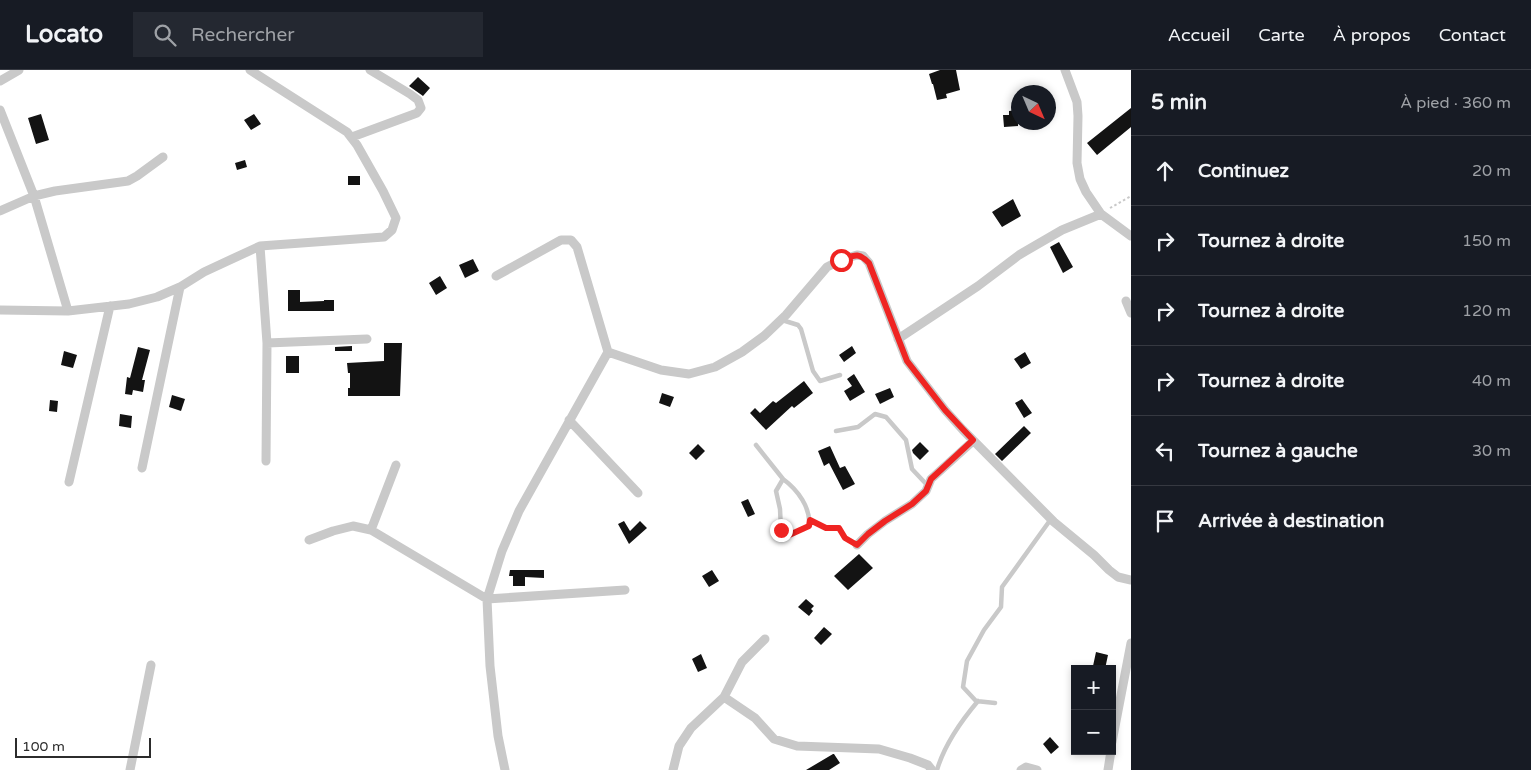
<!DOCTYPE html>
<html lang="fr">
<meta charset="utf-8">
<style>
body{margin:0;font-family:"Varela Round",sans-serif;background:#242831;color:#f1f3f6}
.controls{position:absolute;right:15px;bottom:15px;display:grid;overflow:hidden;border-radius:0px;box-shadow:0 2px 8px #0003}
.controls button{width:45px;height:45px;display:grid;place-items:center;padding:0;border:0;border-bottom:1px solid #363941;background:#171b24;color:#f1f3f6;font:25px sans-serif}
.compass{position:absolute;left:1011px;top:15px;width:45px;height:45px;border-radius:50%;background:#171b24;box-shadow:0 2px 8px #0003;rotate:136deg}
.scale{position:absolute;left:15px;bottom:12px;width:136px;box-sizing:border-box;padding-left:5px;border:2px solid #2c2c2c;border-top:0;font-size:14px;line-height:18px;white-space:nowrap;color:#2c2c2c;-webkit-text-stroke:4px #fff;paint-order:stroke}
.stop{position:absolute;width:15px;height:15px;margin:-11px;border:4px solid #ef2422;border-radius:50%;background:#fff}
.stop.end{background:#ef2422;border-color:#fff;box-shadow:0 1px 5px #0008}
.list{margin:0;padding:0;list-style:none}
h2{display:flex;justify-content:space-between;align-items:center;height:65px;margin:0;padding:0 20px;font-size:21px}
h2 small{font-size:16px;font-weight:400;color:#9ea1a6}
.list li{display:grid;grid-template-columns:32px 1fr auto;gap:15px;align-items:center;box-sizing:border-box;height:70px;padding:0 20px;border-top:1px solid #363941}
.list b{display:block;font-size:19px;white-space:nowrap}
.list em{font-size:16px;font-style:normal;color:#9ea1a6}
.icon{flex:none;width:28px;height:28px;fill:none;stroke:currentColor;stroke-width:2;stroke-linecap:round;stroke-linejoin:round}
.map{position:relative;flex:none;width:1131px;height:700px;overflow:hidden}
header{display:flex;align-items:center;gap:30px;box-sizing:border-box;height:70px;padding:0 25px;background:#171b24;border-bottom:1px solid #363941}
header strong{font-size:24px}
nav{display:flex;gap:28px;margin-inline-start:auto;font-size:18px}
.search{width:350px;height:45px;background:#242831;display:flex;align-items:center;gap:12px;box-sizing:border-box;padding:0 18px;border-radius:0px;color:#9ea1a6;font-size:19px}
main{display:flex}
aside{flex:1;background:#171b24}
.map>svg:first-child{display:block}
.building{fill:#131313}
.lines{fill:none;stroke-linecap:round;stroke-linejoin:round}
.path{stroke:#c9c9c9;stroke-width:2;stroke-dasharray:2.5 2.5;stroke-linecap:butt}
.lane{stroke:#c9c9c9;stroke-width:4.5}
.street{stroke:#c9c9c9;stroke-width:9}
.route{stroke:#ef2422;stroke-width:6}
</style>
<header>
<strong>Locato</strong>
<div class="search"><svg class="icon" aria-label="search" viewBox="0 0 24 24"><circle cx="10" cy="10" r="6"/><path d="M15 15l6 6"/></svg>Rechercher</div>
<nav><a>Accueil</a><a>Carte</a><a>À propos</a><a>Contact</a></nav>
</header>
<main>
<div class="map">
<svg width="1131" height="700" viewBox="0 0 1131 700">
<rect width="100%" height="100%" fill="#fff"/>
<path class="building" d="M940,0h16l4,20 -14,4 1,4 -10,2 -4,-16h-1l-3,-10z
M418,7l12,11 -7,8 -14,-10z
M1131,38v19l-34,28 -10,-12z
M1018,40v16l-14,1 -1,-12h6v-4z
M41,44l8,26 -13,4 -8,-26z
M254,44l7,10 -10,6 -7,-10z
M245,90l2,7 -10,3 -2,-7z
M348,106h12v9h-12z
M1013,129l8,17 -19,11 -10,-15z
M1059,172l14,25 -10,6 -13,-26z
M473,189l6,12 -14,7 -6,-13z
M440,206l7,12 -11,7 -7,-12z
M288,220h12v12l24,-1v-1h10v11h-46z
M384,273h18l-2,53h-52v-8h2v-15h-2l-1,-10 37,-2z
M352,276v5h-17v-4z
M852,276l4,7 -12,9 -5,-7z
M138,277l12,3 -8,30h3l-2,12 -10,-2 -1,5 -7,-1 2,-17 3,1z
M64,281l13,4 -4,13 -12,-3z
M1025,282l6,11 -10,6 -7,-10z
M286,286h13v17h-13z
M854,304l11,18 -15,9 -6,-10 8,-5 -5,-7z
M804,311l9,12 -19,15 -2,-2 -26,24 -16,-17 5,-5 5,5 13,-12 3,2z
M890,318l4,9 -14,7 -5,-10z
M662,323l12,4 -4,10 -11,-4z
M172,325l13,4 -4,12 -12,-4z
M1022,329l10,14 -8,5 -9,-15z
M50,330l8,1 -1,11 -8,-1z
M120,344l12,2 -1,12 -12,-2z
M1024,356l7,7 -29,28 -7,-7z
M920,372l9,9 -9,9 -7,-7 -1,-3z
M698,374l7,7 -9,9 -7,-7z
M830,376l10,22 5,-2 10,18 -12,6 -14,-27 -5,3 -6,-15z
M748,429l7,15 -7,3 -7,-15z
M624,451l6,10 10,-10 7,7 -18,16 -11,-20z
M859,484l14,14 -25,22 -14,-14z
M510,500h34v8l-19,-1v9h-12v-10h-4z
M712,500l7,11 -10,6 -7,-11z
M806,529l8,7 -3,3 2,2 -4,5 -11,-9z
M824,557l8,7 -11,11 -7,-7z
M1096,582l12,3 -3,14 -12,-3z
M701,584l6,14 -9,4 -6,-13z
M1050,667l9,10 -8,7 -8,-10z
M833,684h1l6,9 -11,7h-23z"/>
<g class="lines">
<path class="path" d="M1110,138l21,-12"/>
<path class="lane" d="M782,250l16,5 3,4 12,42 7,10 20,-6
M836,361l22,-4 17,-13 11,3 20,23 6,29 16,17
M756,375l27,34
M783,409c15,11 28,29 26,47l-22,10 -6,-6 -1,-21 -4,-18z
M810,450l16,8h13l6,10 12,7
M995,633l-19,-2 -13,-14 4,-26 17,-31 17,-23 1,-20 49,-68
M937,700c7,-24 25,-50 41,-69"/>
<path class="street" d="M1065,0l12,32 1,14 -1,47 3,16 6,13 15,22 30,22
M0,11l19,-11
M0,40l34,86 34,115
M352,67l65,-24 4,-5 -3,-8 -8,-6 -40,-24
M0,141l34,-15 21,-5 73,-10 9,-5 26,-19
M260,176l7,97 -1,118
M496,206l65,-36h10l6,7 31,105 -89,159 -17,40 -15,48 3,67 8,70 7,34
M1126,231l5,12
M0,240l68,1 61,-7 28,-7 23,-10 24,-15 56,-26 124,-9 8,-7 4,-12 -13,-27 -26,-46 -10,-13 -97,-62
M898,269l80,-53 41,-31 43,-25 39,-16
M267,273l100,-4
M608,282l53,18 28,4 26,-7 27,-15 22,-16 22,-21 41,-48 14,-7 16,-5 6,1 6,7 38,98 38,49 18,20 91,92 40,33 15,15 9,7 13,3
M569,350l69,73
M142,398l38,-181
M69,412l41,-176
M371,460l25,-65
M309,470l24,-9 20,-5 18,4 116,69 138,-9
M857,475l11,-11 17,-13 27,-17 14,-13 5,-12 42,-38
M724,627l31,21 19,21 23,7 82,3 31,9 18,7 4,5
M1112,672l19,-99
M130,700l21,-105
M673,700l6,-24 12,-18 33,-31 18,-35 23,-23
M1021,700l5,-3 11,3
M1108,700l3,-19"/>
</g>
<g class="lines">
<path class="route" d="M781,460l6,6 22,-10 1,-6 16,8h13l6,10 12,7 11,-11 17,-13 27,-17 14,-13 5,-12 42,-39 -28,-30 -38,-49 -38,-98c-11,-11 -14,-8 -28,-3"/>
</g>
</svg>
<div class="controls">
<button>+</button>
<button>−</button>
</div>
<svg class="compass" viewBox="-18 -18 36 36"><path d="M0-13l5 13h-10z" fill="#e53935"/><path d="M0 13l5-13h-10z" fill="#9ea1a6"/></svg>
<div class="scale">100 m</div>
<div class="stop" style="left:841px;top:190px"></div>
<div class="stop end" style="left:781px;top:460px"></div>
</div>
<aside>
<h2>5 min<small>À pied · 360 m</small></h2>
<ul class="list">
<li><svg class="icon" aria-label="ahead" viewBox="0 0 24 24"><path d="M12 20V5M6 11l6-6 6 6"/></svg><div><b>Continuez</b></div><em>20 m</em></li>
<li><svg class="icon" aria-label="right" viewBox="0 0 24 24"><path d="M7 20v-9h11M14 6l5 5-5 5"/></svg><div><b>Tournez à droite</b></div><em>150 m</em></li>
<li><svg class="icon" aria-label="right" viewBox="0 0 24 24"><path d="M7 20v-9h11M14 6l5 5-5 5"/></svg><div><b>Tournez à droite</b></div><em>120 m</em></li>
<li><svg class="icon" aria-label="right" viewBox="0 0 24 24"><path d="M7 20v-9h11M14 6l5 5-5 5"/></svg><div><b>Tournez à droite</b></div><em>40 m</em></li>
<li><svg class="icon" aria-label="left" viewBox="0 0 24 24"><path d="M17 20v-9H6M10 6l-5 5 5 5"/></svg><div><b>Tournez à gauche</b></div><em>30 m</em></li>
<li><svg class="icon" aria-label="arrive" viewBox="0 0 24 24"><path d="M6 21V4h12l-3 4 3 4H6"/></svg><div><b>Arrivée à destination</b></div></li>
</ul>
</aside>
</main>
